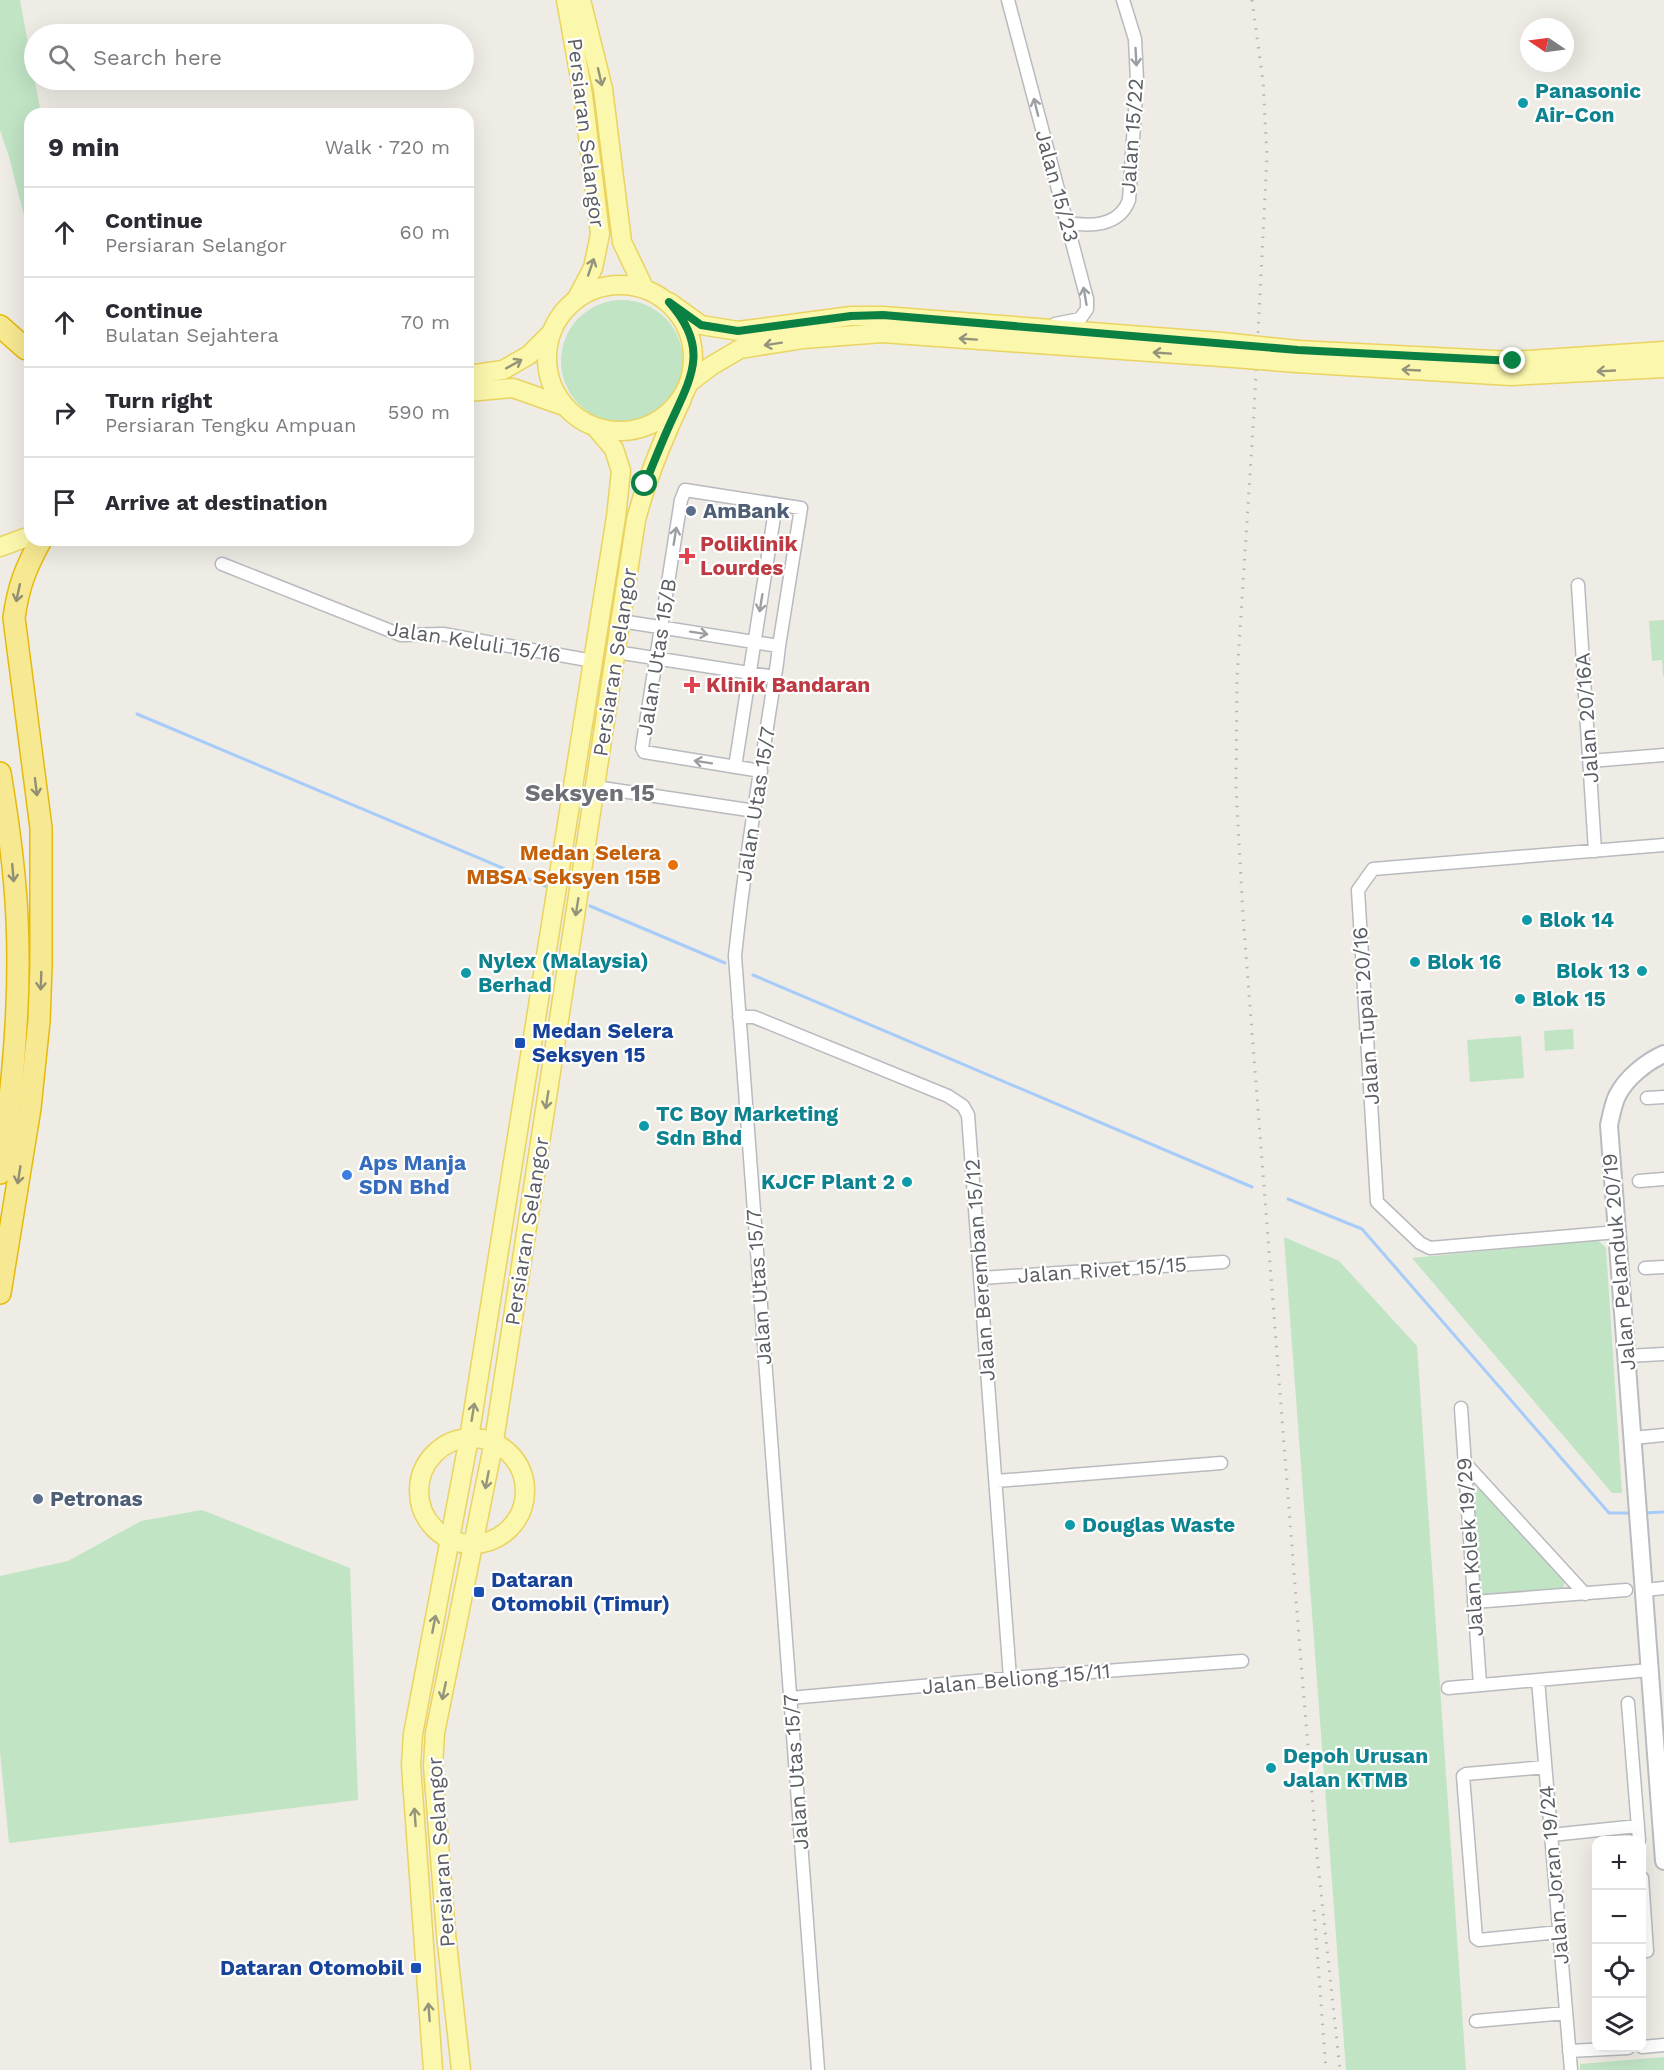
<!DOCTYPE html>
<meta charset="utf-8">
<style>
body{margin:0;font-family:"Work Sans",sans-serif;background:#f7f7f7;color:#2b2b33}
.controls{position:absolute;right:18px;bottom:18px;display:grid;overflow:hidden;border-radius:12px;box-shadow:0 6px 24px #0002}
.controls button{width:54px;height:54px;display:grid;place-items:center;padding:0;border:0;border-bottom:2px solid #e1e1e2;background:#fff;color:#2b2b33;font:30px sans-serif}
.compass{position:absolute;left:1520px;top:18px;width:54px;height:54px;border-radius:50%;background:#fff;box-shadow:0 6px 24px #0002;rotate:283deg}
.stop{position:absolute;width:18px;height:18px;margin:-14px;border:4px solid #0b8043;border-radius:50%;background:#fff}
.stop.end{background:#0b8043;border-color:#fff;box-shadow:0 2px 6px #0008}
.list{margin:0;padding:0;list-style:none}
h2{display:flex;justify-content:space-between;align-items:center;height:78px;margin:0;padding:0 24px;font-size:26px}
h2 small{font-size:20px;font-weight:400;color:#7c7c81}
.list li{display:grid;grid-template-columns:39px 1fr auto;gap:18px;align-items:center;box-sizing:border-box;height:90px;padding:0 24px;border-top:2px solid #e1e1e2}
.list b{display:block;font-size:22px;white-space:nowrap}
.list p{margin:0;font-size:20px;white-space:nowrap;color:#7c7c81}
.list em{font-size:20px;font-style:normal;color:#7c7c81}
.icon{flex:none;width:33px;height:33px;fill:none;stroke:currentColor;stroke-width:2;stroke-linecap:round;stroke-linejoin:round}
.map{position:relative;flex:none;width:1664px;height:2070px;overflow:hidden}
.search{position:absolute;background:#fff;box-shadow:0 6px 24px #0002;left:24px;top:24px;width:450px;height:66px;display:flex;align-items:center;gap:15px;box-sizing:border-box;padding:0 21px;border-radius:33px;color:#7c7c81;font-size:22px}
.panel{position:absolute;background:#fff;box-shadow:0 6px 24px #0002;left:24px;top:108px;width:450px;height:438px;border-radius:18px}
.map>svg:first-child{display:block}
.green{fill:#c1e4c5}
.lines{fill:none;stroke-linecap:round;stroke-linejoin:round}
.stream{stroke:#a7ccfa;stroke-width:3}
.street-casing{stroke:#b9babf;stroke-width:15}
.secondary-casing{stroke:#b9bbc1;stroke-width:20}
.primary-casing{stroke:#ead360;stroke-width:21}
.highway-casing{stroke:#e6ba0c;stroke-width:24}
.street{stroke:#fff;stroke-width:12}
.secondary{stroke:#fff;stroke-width:16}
.primary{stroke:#fbf7ac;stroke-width:18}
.highway{stroke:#f7e991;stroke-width:21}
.rail{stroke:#b4b5b5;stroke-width:3;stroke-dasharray:1.5 8;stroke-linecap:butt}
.primary-bridge-casing{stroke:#ead360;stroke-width:21;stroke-linecap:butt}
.primary-bridge{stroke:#fbf7ac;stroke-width:18}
.oneway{stroke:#9d9ea2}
.oneway2{stroke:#94947d}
.oneway3{stroke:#928f74}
.route{stroke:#0b8043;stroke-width:8}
.culture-dot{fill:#0f9aa8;stroke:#fff;stroke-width:2}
.service-dot{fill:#5c6f8a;stroke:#fff;stroke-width:2}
.health-dot{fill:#e0444e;stroke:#fff;stroke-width:2}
.food-dot{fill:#e8710a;stroke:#fff;stroke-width:2}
.transit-dot{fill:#1a4fb4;stroke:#fff;stroke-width:2}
.shop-dot{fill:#3f7fe0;stroke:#fff;stroke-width:2}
.labels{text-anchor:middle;stroke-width:4.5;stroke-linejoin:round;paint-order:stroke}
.culture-label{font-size:21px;font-weight:bold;fill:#0d838f;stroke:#fff;text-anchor:start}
.street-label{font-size:21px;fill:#5c5e64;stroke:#fff}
.service-label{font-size:21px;font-weight:bold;fill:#4e5e75;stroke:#fff;text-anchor:start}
.health-label{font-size:21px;font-weight:bold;fill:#be3a42;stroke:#fff;text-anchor:start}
.food-label{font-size:21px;font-weight:bold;fill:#c56008;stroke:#fff;text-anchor:end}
.transit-label{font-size:21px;font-weight:bold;fill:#164399;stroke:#fff;text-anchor:start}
.shop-label{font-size:21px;font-weight:bold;fill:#366cbe;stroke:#fff;text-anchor:start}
.quarter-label{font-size:24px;font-weight:bold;fill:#6d7076;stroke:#fff}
</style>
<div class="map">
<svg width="1664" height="2070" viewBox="0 0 1664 2070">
<rect width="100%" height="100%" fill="#eeece4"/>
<path class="green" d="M0,0h20l21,114h-11v125l-21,-82 -9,-27z
M561 361a61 61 0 1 1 122 0a61 61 0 1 1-122 0Z
M1664,620v56h-1l-1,-16 -10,1 -3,-40z
M1573,1029l1,20 -29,2 -1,-20z
M1521,1036l3,42 -54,4 -3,-42z
M1284,1237l55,24 78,85 49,724h-120z
M1598,1240l8,8 16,245h-10l-200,-235z
M1481,1486l85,92 -4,13 -76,6 -7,-7 -6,-98z
M202,1510l148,58 8,232 -349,43 -9,-91v-176l68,-15 73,-40z
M1664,2057v13h-84v-6z"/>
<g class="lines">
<path class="stream" d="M137,714l413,174
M590,906l135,57
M753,975l499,212
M1288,1199l74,30 247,284h25
M1643,1513l21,-1"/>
<g class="street-casing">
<path id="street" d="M1008,0l79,299v10l-7,10 -25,5
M1065,222c24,5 54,5 64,-22l8,-120 -2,-41 -12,-39
M222,564l179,71 42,-1 150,27
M1578,585l17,266
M621,621l158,25
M616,652l159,25
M1590,761l74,-6
M735,767l41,-263
M761,771l-117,-19 -2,-4 39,-248 4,-10 116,18 -22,138 -2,17c-15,98 -32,195 -42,293l83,1114
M595,787l160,24
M739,1017h15l194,79 15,10 5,9 42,563
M1647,1098l17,-1
M1639,1181l25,-2
M1617,1232l-187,16 -10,-5 -43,-41 -19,-312 15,-21 291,-24
M1645,1268l19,-1
M981,1278l242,-16
M1627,1356l37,-2
M1461,1408l19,277
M1633,1438l31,-3
M1464,1462l121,132
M996,1481l225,-18
M1645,1590l19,-2
M1474,1602l152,-12
M1538,1680l33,390
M1448,1688l202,-18
M790,1698l220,-20 232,-17
M1628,1703l11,137
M1545,1767l-79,7 -3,2 13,162 3,2 80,-8
M1551,1835l87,-9
M1642,1878l5,73
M1476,2021l90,-8
M1642,2047l22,-2
M1569,2051l59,-3"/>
</g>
<g class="secondary-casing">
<path id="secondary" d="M1664,1054c-18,8 -38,24 -47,42 -4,9 -6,20 -8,29l55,736"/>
</g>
<g class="primary-casing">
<path id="primary" d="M566,0l17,95 17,139 -7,34 -16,30
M581,0l22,89 19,153 22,46
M547 358a73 73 0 1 1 146 0a73 73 0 1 1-146 0Z
M669,302l32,23 37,6 113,-15h32l339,26
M1298,350l215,11 151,-10
M1297,363l214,13 153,-8
M468,375l35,-5 26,-15 22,-22
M690,382l21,-16 29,-17 63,-10 79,-6 339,24
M468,392l45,-4 51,18
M0,547l30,-11
M419 1491a53 53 0 1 1 106 0a53 53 0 1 1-106 0Z
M433,2070l-22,-305 2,-31 56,-296 147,-921 5,-46 -7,-22 -17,-20
M461,2070l-15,-136 -13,-168 2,-33 59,-292 142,-921c11,-43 27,-81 46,-121"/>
</g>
<g class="highway-casing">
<path id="highway" d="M0,326l26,23
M0,773c8,48 15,97 17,145 4,86 -4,171 -17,255
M0,1293l30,-185 9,-87 2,-54v-139l-27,-210c4,-31 12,-51 27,-78"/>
</g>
<use href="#street" class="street"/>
<use href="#secondary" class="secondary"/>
<use href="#primary" class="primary"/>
<use href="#highway" class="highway"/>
<path class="rail" d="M1252,0l11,81 4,75 -13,256 -17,265 -1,110 7,129 57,734 17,205 23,215
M1314,1910l12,160"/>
<g class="primary-bridge-casing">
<path id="primary-bridge" d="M1222,342l76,8
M1221,357l76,6"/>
</g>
<use href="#primary-bridge" class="primary-bridge"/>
</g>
<defs><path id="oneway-shaft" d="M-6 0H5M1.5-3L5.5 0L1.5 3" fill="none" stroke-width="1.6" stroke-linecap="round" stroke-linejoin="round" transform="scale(1.5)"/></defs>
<g class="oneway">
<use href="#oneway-shaft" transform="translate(1136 57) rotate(87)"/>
<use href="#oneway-shaft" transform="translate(1036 107) rotate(-104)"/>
<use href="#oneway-shaft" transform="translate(1085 296) rotate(-100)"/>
<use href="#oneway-shaft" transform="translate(675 536) rotate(-81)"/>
<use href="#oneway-shaft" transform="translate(761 603) rotate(99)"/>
<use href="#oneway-shaft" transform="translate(699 633) rotate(9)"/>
<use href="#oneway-shaft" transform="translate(703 762) rotate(-171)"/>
</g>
<g class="oneway2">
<use href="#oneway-shaft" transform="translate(600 77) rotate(77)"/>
<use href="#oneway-shaft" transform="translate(591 267) rotate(-71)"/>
<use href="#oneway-shaft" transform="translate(968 339) rotate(-176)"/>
<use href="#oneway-shaft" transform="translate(773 344) rotate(171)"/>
<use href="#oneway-shaft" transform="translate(1162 353) rotate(-176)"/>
<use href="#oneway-shaft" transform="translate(514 364) rotate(-29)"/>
<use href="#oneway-shaft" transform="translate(1411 370) rotate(-177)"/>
<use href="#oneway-shaft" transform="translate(1606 371) rotate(177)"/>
<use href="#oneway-shaft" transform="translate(577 907) rotate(99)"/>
<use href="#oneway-shaft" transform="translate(547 1100) rotate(99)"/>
<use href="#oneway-shaft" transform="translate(473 1412) rotate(-81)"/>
<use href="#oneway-shaft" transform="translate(487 1480) rotate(101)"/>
<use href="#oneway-shaft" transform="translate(434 1624) rotate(-79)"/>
<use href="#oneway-shaft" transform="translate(444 1691) rotate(102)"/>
<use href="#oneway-shaft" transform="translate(415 1817) rotate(-94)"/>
<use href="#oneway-shaft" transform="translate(429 2012) rotate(-94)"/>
</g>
<g class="oneway3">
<use href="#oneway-shaft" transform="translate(18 593) rotate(102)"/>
<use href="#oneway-shaft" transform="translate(36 787) rotate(83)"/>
<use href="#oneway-shaft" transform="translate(13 873) rotate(85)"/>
<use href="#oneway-shaft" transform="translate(41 981) rotate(92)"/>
<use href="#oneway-shaft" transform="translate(19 1175) rotate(99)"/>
</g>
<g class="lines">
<path class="route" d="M645,484c8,-20 16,-40 25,-60 22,-48 40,-76 -1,-122l32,23 37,6 113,-15 32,-1 415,35 215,11"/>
</g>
<g class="culture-dot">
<circle cx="1523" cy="103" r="6"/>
<circle cx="1527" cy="920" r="6"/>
<circle cx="1415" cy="962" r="6"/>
<circle cx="1642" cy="971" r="6"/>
<circle cx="466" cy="973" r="6"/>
<circle cx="1520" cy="999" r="6"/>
<circle cx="644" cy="1126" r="6"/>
<circle cx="907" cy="1182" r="6"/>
<circle cx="1070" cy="1525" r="6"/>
<circle cx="1271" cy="1768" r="6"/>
</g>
<g class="service-dot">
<circle cx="691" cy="511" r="6"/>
<circle cx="38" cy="1499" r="6"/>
</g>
<g class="health-dot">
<path d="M684 547h6v6h6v6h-6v6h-6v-6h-6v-6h6z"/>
<path d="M689 676h6v6h6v6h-6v6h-6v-6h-6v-6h6z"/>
</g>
<circle class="food-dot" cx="673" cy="865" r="6"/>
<g class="transit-dot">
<rect x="514" y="1037" width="12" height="12" rx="3"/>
<rect x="473" y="1586" width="12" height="12" rx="3"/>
<rect x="410" y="1962" width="12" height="12" rx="3"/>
</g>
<circle class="shop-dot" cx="347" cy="1175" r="6"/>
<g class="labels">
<g class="culture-label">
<text x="1535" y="98">Panasonic<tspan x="1535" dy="24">Air-Con</tspan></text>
<text x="1539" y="927">Blok 14</text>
<text x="478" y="968">Nylex (Malaysia)<tspan x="478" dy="24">Berhad</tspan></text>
<text x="1427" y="969">Blok 16</text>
<text x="1630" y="978" text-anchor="end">Blok 13</text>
<text x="1532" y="1006">Blok 15</text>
<text x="656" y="1121">TC Boy Marketing<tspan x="656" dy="24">Sdn Bhd</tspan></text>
<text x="895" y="1189" text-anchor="end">KJCF Plant 2</text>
<text x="1082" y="1532">Douglas Waste</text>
<text x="1283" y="1763">Depoh Urusan<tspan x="1283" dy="24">Jalan KTMB</tspan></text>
</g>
<g class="street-label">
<text transform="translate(586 133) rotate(83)" y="7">Persiaran Selangor</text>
<text transform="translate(1132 136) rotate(-86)" y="7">Jalan 15/22</text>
<text transform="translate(1057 186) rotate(75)" y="7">Jalan 15/23</text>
<text transform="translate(474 642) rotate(9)" y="7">Jalan Keluli 15/16</text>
<text transform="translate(657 657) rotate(-81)" y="7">Jalan Utas 15/B</text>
<text transform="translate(615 662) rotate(-81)" y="7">Persiaran Selangor</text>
<text transform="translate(1587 718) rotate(-94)" y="7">Jalan 20/16A</text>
<text transform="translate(756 804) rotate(-81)" y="7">Jalan Utas 15/7</text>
<text transform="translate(1366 1016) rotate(-94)" y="7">Jalan Tupai 20/16</text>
<text transform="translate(527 1231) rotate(-81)" y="7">Persiaran Selangor</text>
<text transform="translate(1619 1262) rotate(-95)" y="7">Jalan Pelanduk 20/19</text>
<text transform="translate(980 1270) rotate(-94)" y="7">Jalan Beremban 15/12</text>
<text transform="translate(1102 1270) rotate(-4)" y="7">Jalan Rivet 15/15</text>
<text transform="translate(759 1287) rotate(-94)" y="7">Jalan Utas 15/7</text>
<text transform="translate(1470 1547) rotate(-94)" y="7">Jalan Kolek 19/29</text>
<text transform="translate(1016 1679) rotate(-5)" y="7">Jalan Beliong 15/11</text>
<text transform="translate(796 1772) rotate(-94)" y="7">Jalan Utas 15/7</text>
<text transform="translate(441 1852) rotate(-94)" y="7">Persiaran Selangor</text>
<text transform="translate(1554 1875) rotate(-95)" y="7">Jalan Joran 19/24</text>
</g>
<g class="service-label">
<text x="703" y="518">AmBank</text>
<text x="50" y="1506">Petronas</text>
</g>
<g class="health-label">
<text x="700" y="551">Poliklinik<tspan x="700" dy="24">Lourdes</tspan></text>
<text x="706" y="692">Klinik Bandaran</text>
</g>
<g class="food-label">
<text x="661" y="860">Medan Selera<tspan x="661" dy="24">MBSA Seksyen 15B</tspan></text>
</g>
<g class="transit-label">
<text x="532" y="1038">Medan Selera<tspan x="532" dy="24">Seksyen 15</tspan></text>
<text x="491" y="1587">Dataran<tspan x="491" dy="24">Otomobil (Timur)</tspan></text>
<text x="404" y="1975" text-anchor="end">Dataran Otomobil</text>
</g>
<g class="shop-label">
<text x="359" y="1170">Aps Manja<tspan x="359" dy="24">SDN Bhd</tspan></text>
</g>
<g class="quarter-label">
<text x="590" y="801">Seksyen 15</text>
</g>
</g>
</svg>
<div class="controls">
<button>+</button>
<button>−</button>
<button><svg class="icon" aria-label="locate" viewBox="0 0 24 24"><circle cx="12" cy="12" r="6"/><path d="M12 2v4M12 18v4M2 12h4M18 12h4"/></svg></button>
<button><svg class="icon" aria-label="layers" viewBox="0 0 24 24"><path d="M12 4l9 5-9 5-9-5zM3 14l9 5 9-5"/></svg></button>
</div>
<svg class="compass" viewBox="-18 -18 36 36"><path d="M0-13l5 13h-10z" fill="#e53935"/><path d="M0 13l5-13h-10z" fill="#7c7c81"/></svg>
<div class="stop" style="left:645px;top:484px"></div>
<div class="stop end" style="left:1513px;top:361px"></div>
<div class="search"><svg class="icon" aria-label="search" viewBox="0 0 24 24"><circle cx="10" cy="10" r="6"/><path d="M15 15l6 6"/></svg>Search here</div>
<section class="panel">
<h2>9 min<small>Walk · 720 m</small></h2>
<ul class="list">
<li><svg class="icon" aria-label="ahead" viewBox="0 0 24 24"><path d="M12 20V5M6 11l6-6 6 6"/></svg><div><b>Continue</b><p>Persiaran Selangor</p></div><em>60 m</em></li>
<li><svg class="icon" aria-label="ahead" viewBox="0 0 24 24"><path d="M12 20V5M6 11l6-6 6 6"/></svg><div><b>Continue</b><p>Bulatan Sejahtera</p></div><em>70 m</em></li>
<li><svg class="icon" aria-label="right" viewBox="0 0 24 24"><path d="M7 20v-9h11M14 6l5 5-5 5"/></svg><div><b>Turn right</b><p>Persiaran Tengku Ampuan</p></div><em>590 m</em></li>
<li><svg class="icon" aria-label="arrive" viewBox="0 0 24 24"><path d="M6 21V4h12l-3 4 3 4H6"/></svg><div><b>Arrive at destination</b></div></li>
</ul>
</section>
</div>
